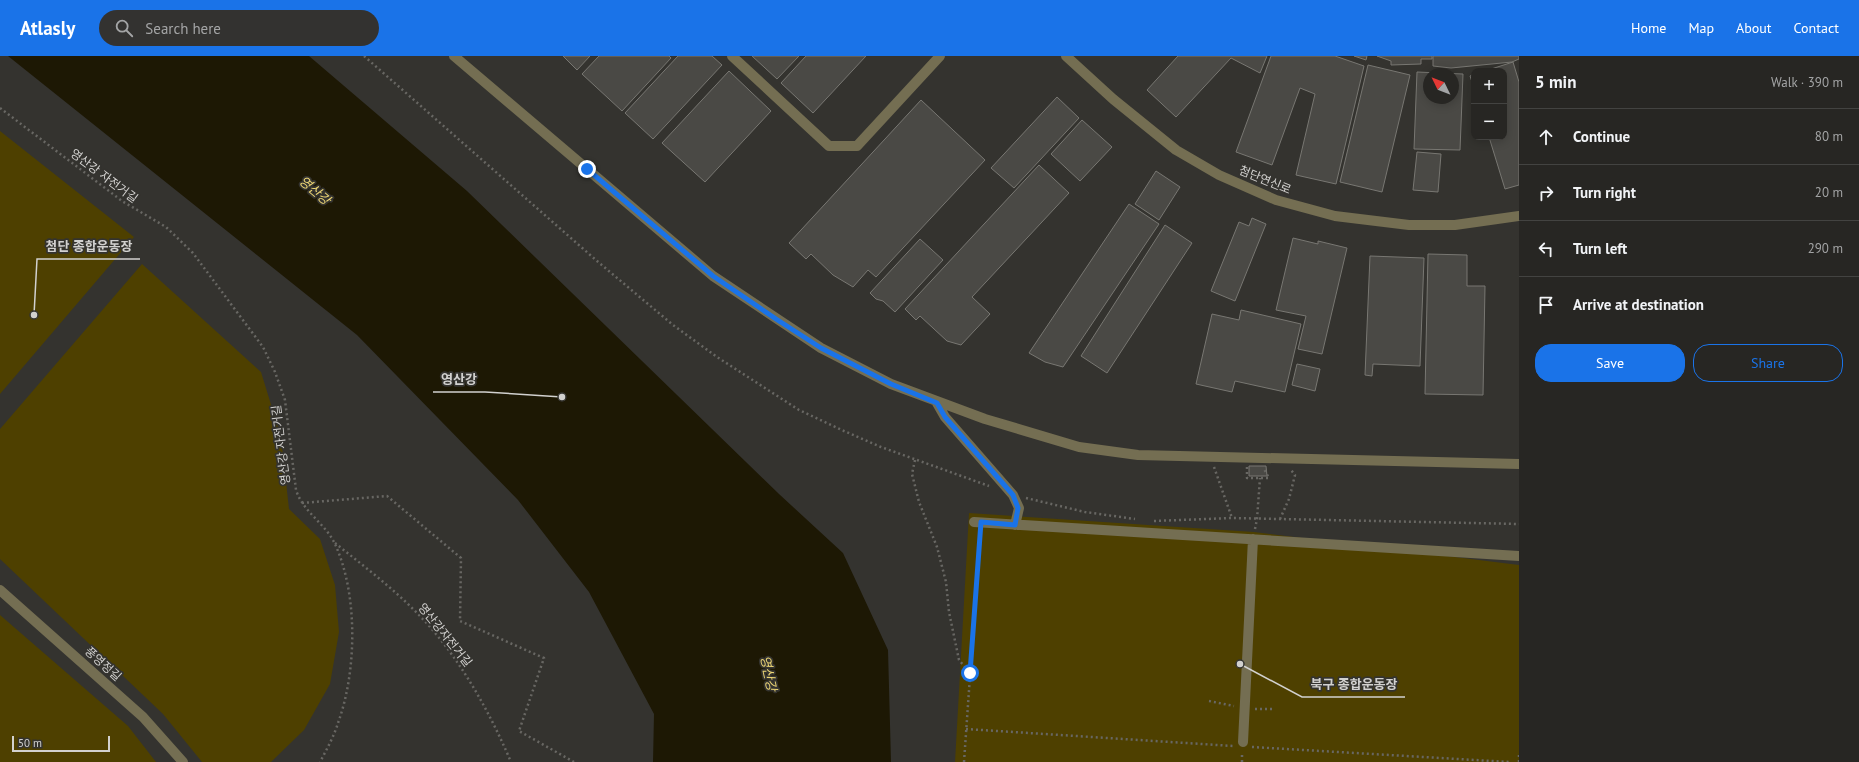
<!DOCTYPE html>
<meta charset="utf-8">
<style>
body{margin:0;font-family:"PT Sans","Noto Sans KR",sans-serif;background:#333230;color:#f1f3f6}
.controls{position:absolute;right:12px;top:12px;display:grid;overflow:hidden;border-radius:8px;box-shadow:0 2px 10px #0003}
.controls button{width:36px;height:36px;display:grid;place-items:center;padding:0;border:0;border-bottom:1px solid #434341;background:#272623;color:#f1f3f6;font:20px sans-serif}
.compass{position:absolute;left:1423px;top:12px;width:36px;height:36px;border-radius:50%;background:#272623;box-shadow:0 2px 10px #0003;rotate:313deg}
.scale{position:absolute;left:12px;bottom:10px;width:98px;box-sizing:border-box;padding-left:4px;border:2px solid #d2d1cf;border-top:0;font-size:11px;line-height:14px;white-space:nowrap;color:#d2d1cf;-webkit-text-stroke:3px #34332f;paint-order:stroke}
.stop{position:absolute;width:12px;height:12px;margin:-9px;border:3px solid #1a73e8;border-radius:50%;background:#fff}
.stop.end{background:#1a73e8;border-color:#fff;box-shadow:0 1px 4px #0008}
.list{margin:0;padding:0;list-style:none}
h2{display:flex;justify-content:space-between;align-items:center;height:52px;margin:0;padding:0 16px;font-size:17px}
h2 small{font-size:13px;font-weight:400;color:#a4a5a6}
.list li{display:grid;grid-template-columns:26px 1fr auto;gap:12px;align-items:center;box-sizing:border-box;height:56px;padding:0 16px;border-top:1px solid #434341}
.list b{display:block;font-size:15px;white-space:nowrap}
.list em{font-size:13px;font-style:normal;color:#a4a5a6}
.actions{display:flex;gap:8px;padding:12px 16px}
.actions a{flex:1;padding:9px 0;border:1px solid #1a73e8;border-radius:16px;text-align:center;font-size:14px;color:#1a73e8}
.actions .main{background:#1a73e8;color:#fff}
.icon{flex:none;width:22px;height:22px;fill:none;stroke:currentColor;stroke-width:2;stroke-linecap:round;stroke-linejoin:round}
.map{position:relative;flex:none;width:1519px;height:706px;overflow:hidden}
header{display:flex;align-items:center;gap:24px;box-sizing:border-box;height:56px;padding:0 20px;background:#1a73e8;color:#fff}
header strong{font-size:19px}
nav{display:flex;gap:22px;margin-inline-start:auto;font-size:14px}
.search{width:280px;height:36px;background:#333230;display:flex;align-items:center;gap:10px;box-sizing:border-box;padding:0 14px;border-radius:22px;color:#a4a5a6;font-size:15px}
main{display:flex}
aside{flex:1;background:#272623}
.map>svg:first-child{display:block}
.green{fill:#4e4000}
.water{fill:#1d1804}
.building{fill:#4a4945;stroke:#787772;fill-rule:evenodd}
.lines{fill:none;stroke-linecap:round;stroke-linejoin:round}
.path{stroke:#686763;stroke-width:2.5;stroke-dasharray:2 3;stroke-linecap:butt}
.minor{stroke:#746e52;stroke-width:10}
.route{stroke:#1a73e8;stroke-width:5}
.labels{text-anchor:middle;stroke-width:3.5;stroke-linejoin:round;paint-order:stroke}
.street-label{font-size:12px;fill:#d2d1cf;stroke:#34332f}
.water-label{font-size:13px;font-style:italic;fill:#edd674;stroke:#34332f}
.leader{fill:none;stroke:#d2d1cf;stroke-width:1.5}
.callout-dot{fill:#d2d1cf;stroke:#34332f;stroke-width:1.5}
.callout-label{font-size:13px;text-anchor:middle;font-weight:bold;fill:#d2d1cf;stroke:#34332f;stroke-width:3.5;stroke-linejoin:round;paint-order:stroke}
</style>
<header>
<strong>Atlasly</strong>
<div class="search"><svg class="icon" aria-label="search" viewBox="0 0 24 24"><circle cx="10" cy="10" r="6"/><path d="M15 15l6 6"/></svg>Search here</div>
<nav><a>Home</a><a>Map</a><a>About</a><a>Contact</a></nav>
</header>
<main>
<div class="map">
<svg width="1519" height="706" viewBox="0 0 1519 706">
<rect width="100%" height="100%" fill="#34332f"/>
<path class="green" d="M0,75l134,106 -134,157z
M142,208l119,108 20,65 8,72 31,30 15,46 4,47 -9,52 -26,46 -33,32h-69l-39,-48 -163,-155v-130z
M969,457l285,19 265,33v197h-564z
M0,559l128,111 28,36h-156z"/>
<path class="water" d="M8,0h301l158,135 312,303 64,59 45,97 3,112h-238l1,-48 -65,-122 -71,-92 -161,-165z"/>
<path class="building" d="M563,0h27l-13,14z
M599,0h70l2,2 -49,53 -40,-37z
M678,0h34l10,9 -69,74 -28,-26z
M752,0h47l-22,23z
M806,0h60l-53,57 -32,-30z
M1178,0h89l-7,17 -29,-15 -55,59 -29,-27z
M1271,0h64l29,10 -28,118 -40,-9 19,-81 -15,-6 -28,77 -36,-13z
M1354,0h13l-1,4z
M1377,0h55v3h-11v5l-30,1v-4z
M1433,0h86v3l-7,3 -61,6 -18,-2z
M1513,6l6,20v103l-14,4 -16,-52h15v-66h-19z
M1368,9l42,10 -28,117 -42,-10z
M729,15l42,40 -66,71 -43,-39z
M1417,16l46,2 -3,76 -46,-1zM1429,18h24v24h-24z
M1474,18v14l-4,-12z
M1057,41l22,21 -65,70 -23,-20z
M921,44l64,60 -109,117 -8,-7 -15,17 -20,-12 -22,-21 -5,5 -17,-16z
M1082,64l30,27 -32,34 -29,-27z
M1417,96l24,2 -3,38 -25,-2z
M1039,109l30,28 -97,104 18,17 -29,31 -14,-4 -27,-25 -4,4 -11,-11z
M1156,115l24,16 -21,33 -24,-16z
M1129,148l30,20 -96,143 -18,-5 -16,-9z
M1252,162l14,6 -31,77 -24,-10 28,-69 10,4z
M1165,169l27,18 -85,130 -26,-17z
M1293,182l25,6v-3l29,7 -25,106 -24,-5 8,-33 -30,-6z
M920,183l23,21 -48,52 -12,-11 -7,-2 -6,-6z
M1428,198l39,1v31h18l-2,109 -58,-1z
M1370,200l54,2 -4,108 -47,-2 -1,12 -7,-1z
M1241,254l60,14 -16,68 -50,-11 -3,11 -36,-8 16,-70 27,6z
M1297,308l23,5 -5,22 -23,-6z
M1249,410h17l1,10h-18z"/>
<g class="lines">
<path class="path" d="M364,0l233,205 76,64 44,32 82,53 45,21 37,16 108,39
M0,52l122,93 44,26 27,26 70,94 12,25 10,28 11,90c7,22 29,33 39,54 23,50 22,127 3,179 -4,13 -11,26 -18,39
M915,404l-3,14 7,28 18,45 9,35 3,30 10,48 11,13
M1214,411l18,51
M1247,411v11h22l-5,-9
M1026,442l59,14 50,7
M302,447l85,-7 74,62 -1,63 84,37 -25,73 55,31
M1280,463l9,-20 6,-24 -4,-5
M1154,465l78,-3 287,6
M1255,473l2,-10 3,-41
M335,487c26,21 54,42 78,66 43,42 75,99 98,153
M1209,645l25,5
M1255,653h20
M966,673l267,17
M1252,691l257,15
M964,706l16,-229
M1242,706v-9
M1519,706v-7"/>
<path class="minor" d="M454,0l259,220 108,72 70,36 94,35 94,28 59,8 381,9
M732,0l97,90h28l83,-90
M1066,0l47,43 63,51 43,25 57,25 59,16 74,9h46l64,-9
M937,347l8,14 68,78 6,13 -4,17
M974,466l545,34
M0,534l143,127 40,45
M1243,686l10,-203"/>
</g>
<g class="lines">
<path class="route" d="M587,113l126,107 63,43 45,29 70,36 46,19 8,14 68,78 5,13 -3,17 -34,-3 -11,151"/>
</g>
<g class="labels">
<g class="street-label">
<text transform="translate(104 120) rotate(37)" y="4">영산강 자전거길</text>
<text transform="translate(1265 124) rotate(22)" y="4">첨단연신로</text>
<text transform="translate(281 389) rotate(-97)" y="4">영산강 자전거길</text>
<text transform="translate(445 579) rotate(51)" y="4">영산강자전거길</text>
<text transform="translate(103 608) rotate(42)" y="4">풍영정길</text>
</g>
<g class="water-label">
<text transform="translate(315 134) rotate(40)" y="5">영산강</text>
<text transform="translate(769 617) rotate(78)" y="5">영산강</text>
</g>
</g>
<path class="leader" d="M34 259L37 203H140M562 341L485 336H433M1240 608L1302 641H1405"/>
<g class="callout-dot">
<circle cx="34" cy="259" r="4"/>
<circle cx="562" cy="341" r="4"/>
<circle cx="1240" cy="608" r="4"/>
</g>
<g class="callout-label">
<text x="89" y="195">첨단 종합운동장</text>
<text x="459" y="328">영산강</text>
<text x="1354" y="633">북구 종합운동장</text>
</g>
</svg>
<div class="controls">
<button>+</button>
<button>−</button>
</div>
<svg class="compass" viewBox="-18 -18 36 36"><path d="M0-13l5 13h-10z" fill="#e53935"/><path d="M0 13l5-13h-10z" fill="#a4a5a6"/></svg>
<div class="scale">50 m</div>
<div class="stop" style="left:970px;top:617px"></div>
<div class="stop end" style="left:587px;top:113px"></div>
</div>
<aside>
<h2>5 min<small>Walk · 390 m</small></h2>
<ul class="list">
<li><svg class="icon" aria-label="ahead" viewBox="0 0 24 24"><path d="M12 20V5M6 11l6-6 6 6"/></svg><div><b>Continue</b></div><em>80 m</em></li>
<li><svg class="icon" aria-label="right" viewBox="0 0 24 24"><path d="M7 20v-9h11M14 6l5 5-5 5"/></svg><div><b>Turn right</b></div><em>20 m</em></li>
<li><svg class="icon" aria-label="left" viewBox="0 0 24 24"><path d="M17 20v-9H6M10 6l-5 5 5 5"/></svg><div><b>Turn left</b></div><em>290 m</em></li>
<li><svg class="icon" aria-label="arrive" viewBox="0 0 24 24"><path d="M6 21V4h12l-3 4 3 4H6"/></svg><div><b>Arrive at destination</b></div></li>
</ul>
<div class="actions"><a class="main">Save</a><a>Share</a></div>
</aside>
</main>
